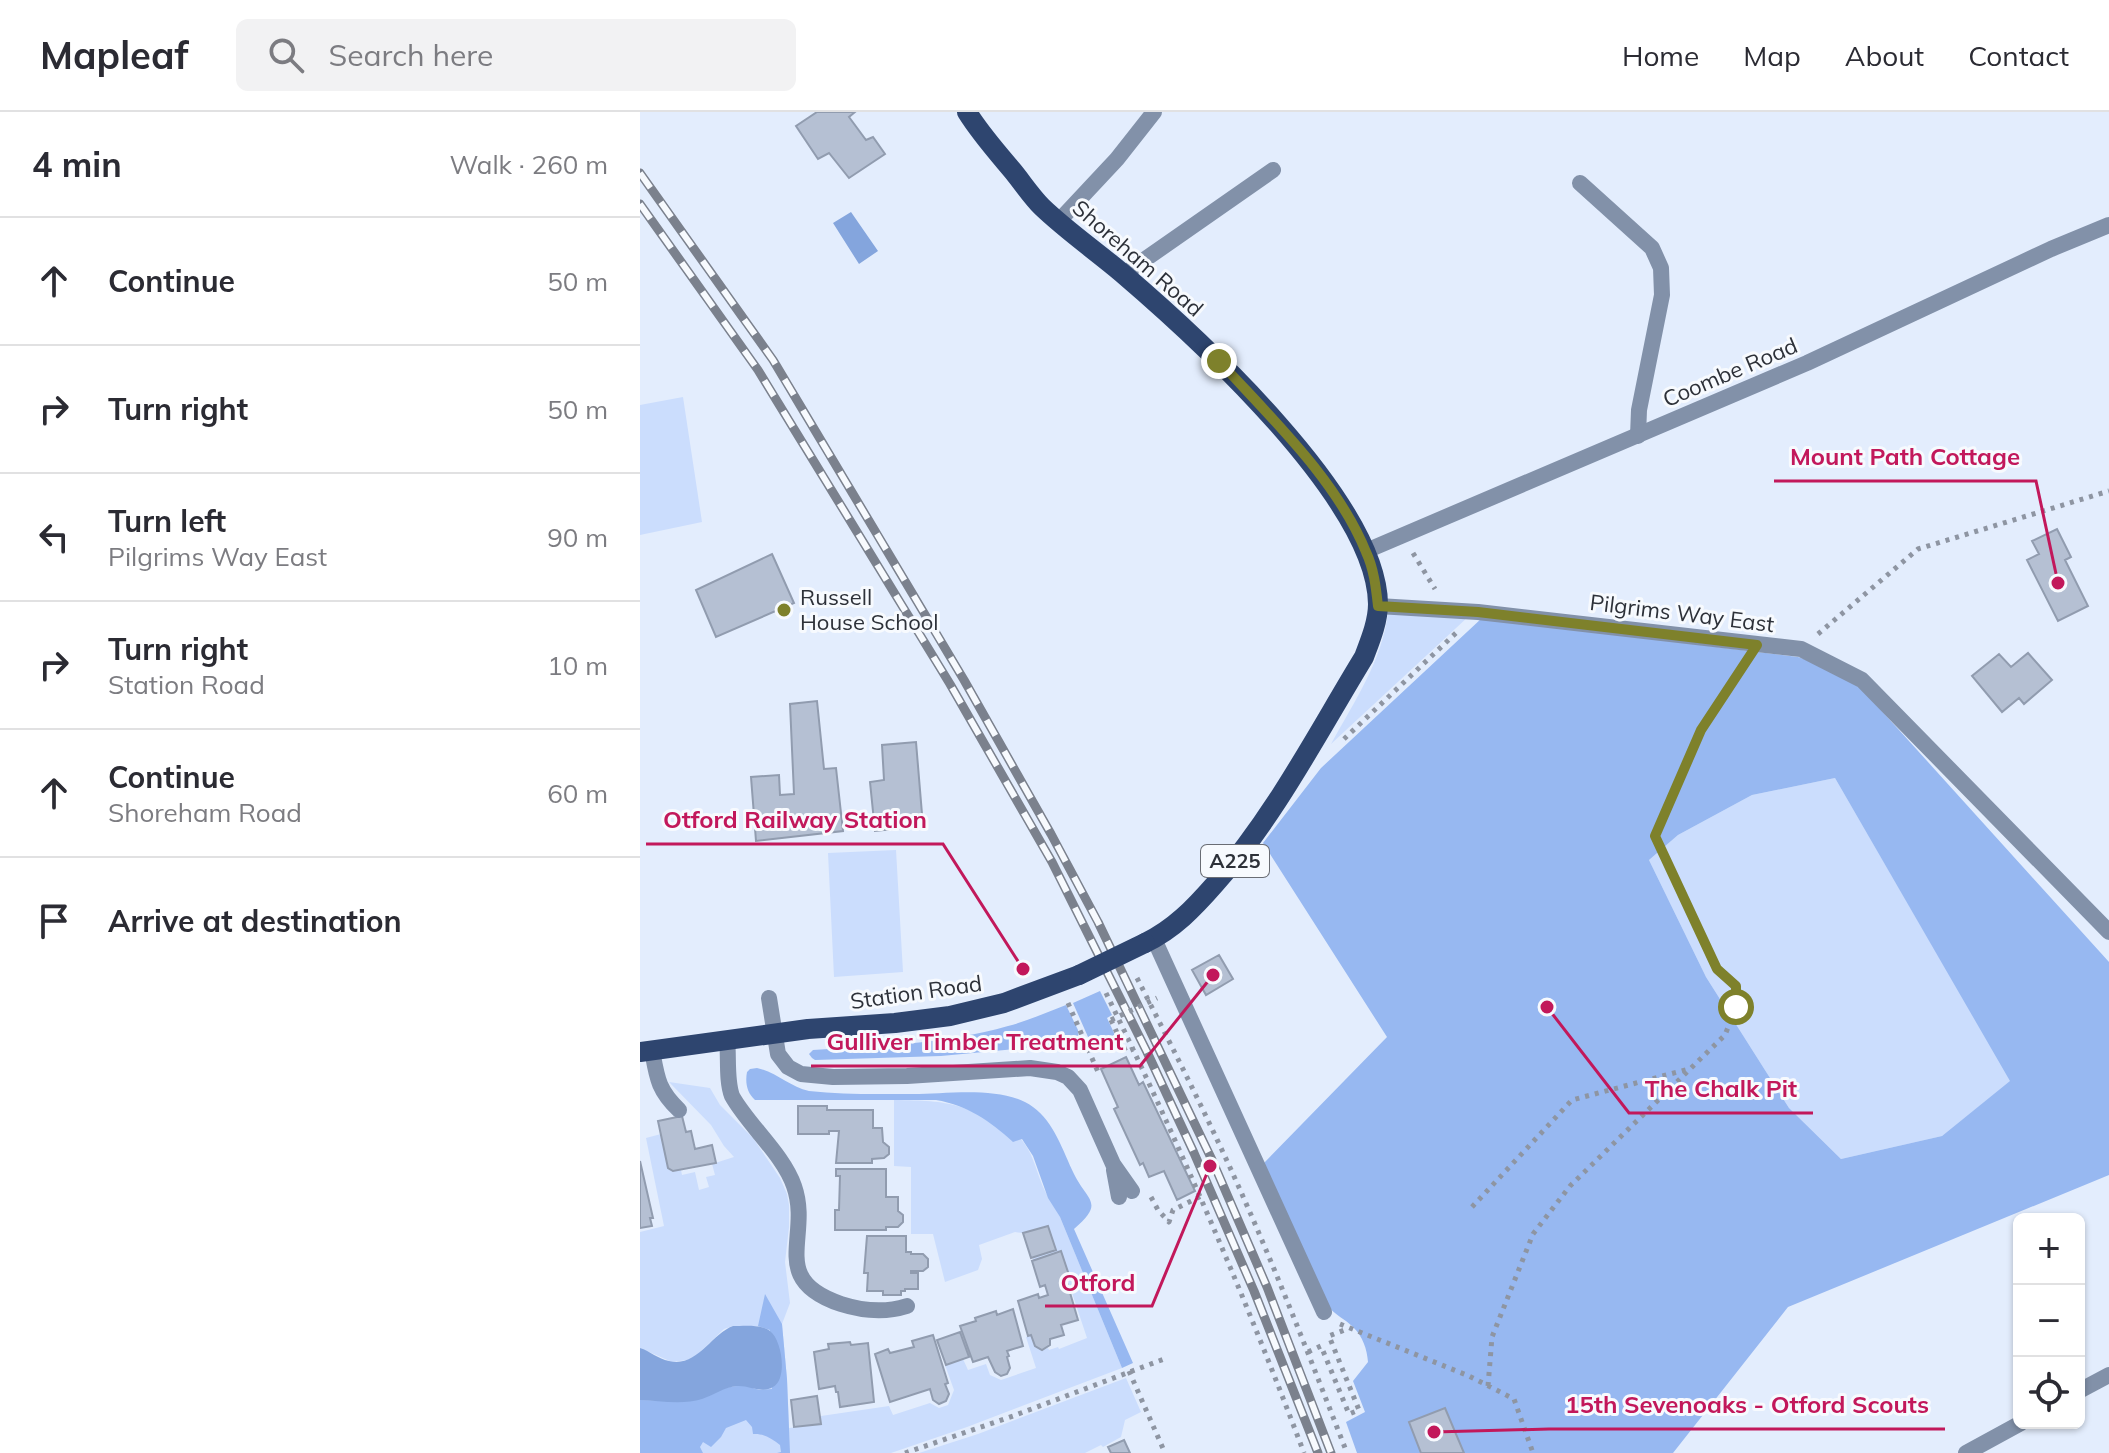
<!DOCTYPE html>
<meta charset="utf-8">
<style>
body{margin:0;font-family:Mulish,sans-serif;background:#f2f2f3;color:#2b2b33}
.controls{position:absolute;right:24px;bottom:24px;display:grid;overflow:hidden;border-radius:12px;box-shadow:0 2px 6px #0004}
.controls button{width:72px;height:72px;display:grid;place-items:center;padding:0;border:0;border-bottom:2px solid #e1e1e2;background:#fff;color:#2b2b33;font:40px sans-serif}
.stop{position:absolute;width:24px;height:24px;margin:-18px;border:6px solid #7e812b;border-radius:50%;background:#fff}
.stop.end{background:#7e812b;border-color:#fff;box-shadow:0 2px 8px #0008}
.list{margin:0;padding:0;list-style:none}
h2{display:flex;justify-content:space-between;align-items:center;height:104px;margin:0;padding:0 32px;font-size:34px}
h2 small{font-size:26px;font-weight:400;color:#7c7c81}
.list li{display:grid;grid-template-columns:52px 1fr auto;gap:24px;align-items:center;box-sizing:border-box;height:128px;padding:0 32px;border-top:2px solid #e1e1e2}
.list b{display:block;font-size:30px;white-space:nowrap}
.list p{margin:0;font-size:26px;white-space:nowrap;color:#7c7c81}
.list em{font-size:26px;font-style:normal;color:#7c7c81}
.icon{flex:none;width:44px;height:44px;fill:none;stroke:currentColor;stroke-width:2;stroke-linecap:round;stroke-linejoin:round}
.map{position:relative;flex:none;width:1469px;height:1341px;overflow:hidden}
header{display:flex;align-items:center;gap:48px;box-sizing:border-box;height:112px;padding:0 40px;background:#fff;border-bottom:2px solid #e1e1e2}
header strong{font-size:38px}
nav{display:flex;gap:44px;margin-inline-start:auto;font-size:28px}
.search{width:560px;height:72px;background:#f2f2f3;display:flex;align-items:center;gap:20px;box-sizing:border-box;padding:0 28px;border-radius:12px;color:#7c7c81;font-size:30px}
main{display:flex}
aside{flex:1;background:#fff}
.map>svg:first-child{display:block}
.green{fill:#cbddfd}
.forest{fill:#97b8f1;fill-rule:evenodd}
.water{fill:#84a5dd}
.building{fill:#b5c0d3;stroke:#919caf;stroke-width:2}
.lines{fill:none;stroke-linecap:round;stroke-linejoin:round}
.path{stroke:#8e95a2;stroke-width:5;stroke-dasharray:4 6;stroke-linecap:butt}
.service{stroke:#8291a9;stroke-width:16}
.minor{stroke:#8291a9;stroke-width:16}
.tertiary{stroke:#8291a9;stroke-width:16}
.primary{stroke:#2e456f;stroke-width:20}
.rail-casing{stroke:#7b818d;stroke-width:9}
.rail{stroke:#f7fafe;stroke-width:6;stroke-dasharray:18;stroke-linecap:butt}
.path-bridge{stroke:#8e95a2;stroke-width:5;stroke-dasharray:4 6;stroke-linecap:butt}
.primary-bridge{stroke:#2e456f;stroke-width:20}
.route{stroke:#7e812b;stroke-width:10}
.poi-dot{fill:#7e812b;stroke:#f7fafe;stroke-width:3}
.labels{text-anchor:middle;stroke-width:6;stroke-linejoin:round;paint-order:stroke}
.shield{fill:#f7fafe;stroke:#6a6d74;stroke-width:2}
.shield-label{font-size:20px;font-weight:bold;fill:#2d3139}
.street-label{font-size:22px;fill:#2d3139;stroke:#f7fafe}
.poi-label{font-size:22px;fill:#2d3139;stroke:#f7fafe;text-anchor:start}
.leader{fill:none;stroke:#c2185b;stroke-width:3}
.callout-dot{fill:#c2185b;stroke:#f7fafe;stroke-width:3}
.callout-label{font-size:24px;text-anchor:middle;font-weight:bold;fill:#c2185b;stroke:#f7fafe;stroke-width:6;stroke-linejoin:round;paint-order:stroke}
</style>
<header>
<strong>Mapleaf</strong>
<div class="search"><svg class="icon" aria-label="search" viewBox="0 0 24 24"><circle cx="10" cy="10" r="6"/><path d="M15 15l6 6"/></svg>Search here</div>
<nav><a>Home</a><a>Map</a><a>About</a><a>Contact</a></nav>
</header>
<main>
<aside>
<h2>4 min<small>Walk · 260 m</small></h2>
<ul class="list">
<li><svg class="icon" aria-label="ahead" viewBox="0 0 24 24"><path d="M12 20V5M6 11l6-6 6 6"/></svg><div><b>Continue</b></div><em>50 m</em></li>
<li><svg class="icon" aria-label="right" viewBox="0 0 24 24"><path d="M7 20v-9h11M14 6l5 5-5 5"/></svg><div><b>Turn right</b></div><em>50 m</em></li>
<li><svg class="icon" aria-label="left" viewBox="0 0 24 24"><path d="M17 20v-9H6M10 6l-5 5 5 5"/></svg><div><b>Turn left</b><p>Pilgrims Way East</p></div><em>90 m</em></li>
<li><svg class="icon" aria-label="right" viewBox="0 0 24 24"><path d="M7 20v-9h11M14 6l5 5-5 5"/></svg><div><b>Turn right</b><p>Station Road</p></div><em>10 m</em></li>
<li><svg class="icon" aria-label="ahead" viewBox="0 0 24 24"><path d="M12 20V5M6 11l6-6 6 6"/></svg><div><b>Continue</b><p>Shoreham Road</p></div><em>60 m</em></li>
<li><svg class="icon" aria-label="arrive" viewBox="0 0 24 24"><path d="M6 21V4h12l-3 4 3 4H6"/></svg><div><b>Arrive at destination</b></div></li>
</ul>
</aside>
<div class="map">
<svg width="1469" height="1341" viewBox="0 0 1469 1341">
<rect width="100%" height="100%" fill="#e3edfd"/>
<path class="green" d="M43,285l19,125 -62,13v-130z
M748,501l81,3 -138,128c23,-42 51,-83 57,-131z
M1195,666l176,303 -69,55 -101,23 -52,-51 -83,-131 -57,-117 29,-25 74,-40z
M256,738l7,122 -69,5 -6,-124z
M29,970l41,6 10,17 33,33 27,40 7,16 2,11v22l-4,35 5,41 -8,21 5,55 2,49 32,-4v-8l68,-10 4,9 37,-12 9,5 9,-3 6,-15 -9,-25 18,-6 5,11 18,-6 4,11 11,5 35,-12 -10,-31 5,-2 4,11 7,4 6,-2 1,2 9,-3 1,2 28,-11 -20,-60 -7,-27 -27,9v-2l23,-8 -8,-24 -25,7 -8,-1 -36,13 3,14 -4,11 -33,12 -12,-48h-22v-67l-17,-1v-66c56,1 76,2 119,41l8,-2c11,13 14,27 20,43 5,13 12,22 19,35l62,151 -155,59 -76,26h-251v-53l33,1 85,-75h-25l-9,3 -27,26 -10,5 -15,2 -32,-14v-116l24,-6 -18,-88 15,-4 7,34 5,3 8,-1 1,5 13,-3 4,18 10,-3 -3,-10 9,-2 -3,-11 22,-7 -10,-11 -13,-21z
M486,1266l15,34 -16,8 -4,17 -18,10 -2,-2 -16,8h-166l59,-19z"/>
<path class="forest" d="M842,506l316,39 23,8 40,23 248,274v213l-321,132 -115,146h-316l-11,-31 19,-10 -12,-31 15,-19c-1,-13 -5,-25 -15,-35 -8,-8 -18,-12 -25,-21l-64,-143 123,-126 -124,-194 58,-75zM1195,666l175,303 -68,55 -101,23 -52,-51 -83,-131 -57,-117 29,-25 74,-40z
M460,879l12,24 -5,3 8,17 -23,11 -19,-43z
M426,893l12,25 1,13 -138,13 -126,4 -3,-2 -3,-4 4,-4c65,-4 133,-6 195,-24 20,-5 39,-14 58,-21z
M117,956c19,4 33,19 52,23 34,4 70,3 104,3 35,0 90,-9 120,13 21,15 30,44 41,67 14,28 31,28 0,55l59,134 -11,5 -62,-151 -12,-19 -15,-42 -11,-17 -9,3c-23,-21 -46,-37 -77,-42h-181c-8,-7 -10,-17 -8,-28l3,-3z
M125,1182l17,30 5,55 3,74h-13l4,-1 -1,-7c-8,-6 -16,-12 -27,-11l-1,-7 -6,-7 -20,8 -5,9 -10,10 -8,-5 -3,5 3,6h-63v-53l33,1 57,-14 14,-2 15,5 13,-1 -2,-59 -12,-4z"/>
<path class="water" d="M211,100l27,39 -19,13 -26,-41z
M93,1214c11,0 28,-2 37,5 12,9 18,48 3,56 -11,7 -24,-2 -36,-1 -13,1 -23,9 -35,13 -18,6 -43,2 -62,1v-52c10,3 18,11 29,13 28,7 42,-27 64,-35z"/>
<path class="building" d="M177,0h38l-6,5 17,23 7,-3 12,17 -36,24 -20,-25 -11,6 -22,-33z
M1417,417l14,28 -6,3 23,46 -30,15 -31,-61 12,-6 -7,-13z
M132,442l22,49 -78,34 -20,-47z
M1388,541l24,27 -28,24 -5,-6 -17,14 -30,-36 27,-22 12,13z
M177,589l7,68 12,-1 7,63 -87,10 -5,-64 28,-2 1,20 14,-1 -4,-90z
M276,630l7,84 -48,5 -5,-49 14,-2 -2,-35z
M579,843l14,24 -27,16 -14,-25z
M486,945l13,28 4,-3 52,109 -18,9 -13,-29 -15,6 -6,-14 -3,2 -26,-56 4,-2 -17,-38z
M158,994h29v4h46v18h9l1,14 6,5v7l-5,4 -12,1v4h-36l3,-32h-10v3h-31z
M42,1004l4,16 5,-1 4,18 17,-4 4,18 -43,8 -5,-3 -10,-47z
M0,1049l13,57h-3l2,8 -12,2z
M196,1057h50v28h12v14l5,4v7l-5,5h-12v3h-51v-20h4l1,-34h-4z
M408,1114l8,24 -25,8 -8,-25z
M227,1124h39v16h5v2h12l5,5v8l-5,4h-12v2h7v16h-13v2h-4v4h-18v-4h-16l1,-18h-4z
M421,1139l9,27 -4,1 12,41 -17,5 3,10 -14,4v6l-8,5 -7,-4 -4,-11 -3,1 -10,-35 20,-7 1,4 9,-3 -3,-10 -5,2 -8,-26z
M373,1197l10,37 -16,5 2,5 -2,1 3,11 -3,6 -6,2 -6,-4 -7,-15 -15,5 -13,-36 16,-5 -1,-3 21,-7 1,4z
M320,1220l9,25 -23,8 -9,-25z
M293,1223l15,48 -3,1 4,10 -3,7 -7,3 -6,-4 -3,-11 -40,13 -15,-48 13,-5 2,4 24,-6 -2,-6z
M210,1230l1,3 17,-2 6,59 -34,5 -2,-15h-2l-1,-6 -16,3 -5,-37 15,-3 -1,-5z
M177,1284l4,28 -27,3 -3,-27z
M805,1296l19,45h-43l-12,-31z
M484,1328l6,13h-19l-3,-6z"/>
<g class="lines">
<path class="path" d="M773,441l22,36
M1178,522l100,-85 191,-58
M704,627l114,-108
M497,866c26,51 52,102 76,153 50,105 92,214 134,322
M466,881c73,150 139,303 198,460
M428,891l30,69
M471,908l15,32 7,-3
M511,1085l7,13 11,12 4,-12 28,-14
M832,1095l100,-107 117,-31
M700,1212l129,52 45,23 19,54
M668,1240l13,-6 28,68 10,-4 -30,-74 18,-7
M489,1259l36,82
M848,1274l4,-49 41,-103 37,-48 155,-151 11,-28v-21l-19,-17 -62,-133 46,-106 43,-67
M265,1341l108,-37 151,-57"/>
<path class="service" d="M940,71l72,65 9,20 1,27 -23,115 -1,26
M419,109l58,-62 37,-47
M484,162l149,-104
M514,827l170,373
M129,886l9,56 10,13 13,7 32,3 74,-1 123,-8 27,4 11,5 12,13 33,74 19,27
M12,938c5,28 6,40 27,60
M474,1058l5,27"/>
<path class="minor" d="M726,439l441,-188 244,-114 58,-24
M87,927c2,18 -1,41 5,57 16,29 51,58 62,90 18,51 -27,93 47,118 22,7 44,9 66,2
M1439,1279l30,-16
M1326,1341l55,-30"/>
<path class="tertiary" d="M738,494l100,6 323,37 61,31 247,252"/>
<path class="primary" d="M327,0c13,21 29,39 45,58 10,12 19,26 30,37 25,24 54,44 80,66 76,65 255,228 256,331 0,18 -8,37 -14,53 -47,77 -89,159 -149,227 -21,24 -41,45 -70,59
M0,940l168,-23 87,-6 55,-7 54,-13 75,-28"/>
<g class="rail-casing">
<path id="rail" d="M0,61l133,187 191,320 87,154 47,88 115,240 54,125 64,166
M0,92l118,166 192,314 102,178 95,190 47,101 60,138 64,162"/>
</g>
<use href="#rail" class="rail"/>
<path class="path-bridge" d="M471,908l46,-22"/>
<path class="primary-bridge" d="M439,863l66,-32"/>
</g>
<g class="lines">
<path class="route" d="M579,249c52,57 118,119 147,191 8,17 10,36 12,54l100,6 279,33 -56,85 -46,106 62,133 19,17v21"/>
</g>
<circle class="poi-dot" cx="144" cy="498" r="8"/>
<g class="labels">
<rect class="shield" x="561" y="733" width="68" height="32" rx="6"/>
<g class="shield-label">
<text x="595" y="756">A225</text>
</g>
<g class="street-label">
<text transform="translate(498 146) rotate(41)" y="8">Shoreham Road</text>
<text transform="translate(1090 260) rotate(-23)" y="8">Coombe Road</text>
<text transform="translate(1042 501) rotate(7)" y="8">Pilgrims Way East</text>
<text transform="translate(276 880) rotate(-8)" y="8">Station Road</text>
</g>
<g class="poi-label">
<text x="160" y="493">Russell<tspan x="160" dy="25">House School</tspan></text>
</g>
</g>
<path class="leader" d="M1418 471L1396 369H1134M383 857L303 732H6M573 863L500 954H171M907 895L989 1001H1173M570 1054L512 1194H405M794 1320L909 1317H1305"/>
<g class="callout-dot">
<circle cx="1418" cy="471" r="8"/>
<circle cx="383" cy="857" r="8"/>
<circle cx="573" cy="863" r="8"/>
<circle cx="907" cy="895" r="8"/>
<circle cx="570" cy="1054" r="8"/>
<circle cx="794" cy="1320" r="8"/>
</g>
<g class="callout-label">
<text x="1265" y="353">Mount Path Cottage</text>
<text x="155" y="716">Otford Railway Station</text>
<text x="335" y="938">Gulliver Timber Treatment</text>
<text x="1081" y="985">The Chalk Pit</text>
<text x="458" y="1179">Otford</text>
<text x="1107" y="1301">15th Sevenoaks - Otford Scouts</text>
</g>
</svg>
<div class="controls">
<button>+</button>
<button>−</button>
<button><svg class="icon" aria-label="locate" viewBox="0 0 24 24"><circle cx="12" cy="12" r="6"/><path d="M12 2v4M12 18v4M2 12h4M18 12h4"/></svg></button>
</div>
<div class="stop" style="left:1096px;top:895px"></div>
<div class="stop end" style="left:579px;top:249px"></div>
</div>
</main>
